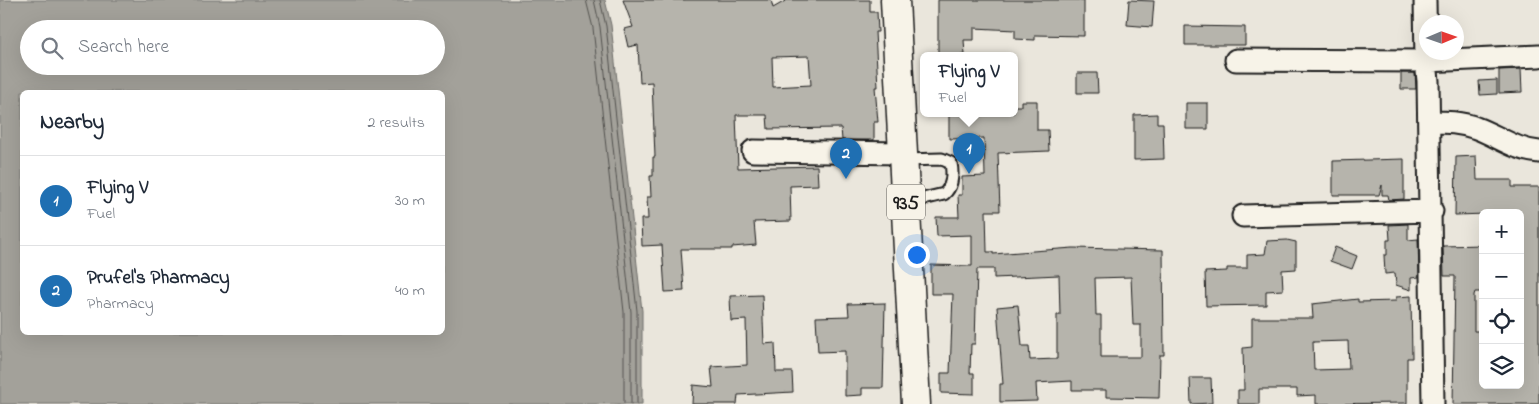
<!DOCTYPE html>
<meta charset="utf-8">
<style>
body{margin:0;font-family:"Indie Flower",sans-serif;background:#f6f6f7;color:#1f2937}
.controls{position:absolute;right:15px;bottom:15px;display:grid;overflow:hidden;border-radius:8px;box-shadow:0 5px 20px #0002}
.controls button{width:45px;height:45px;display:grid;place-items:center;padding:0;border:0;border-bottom:1px solid #e0e1e3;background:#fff;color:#1f2937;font:25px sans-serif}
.compass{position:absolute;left:1419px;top:15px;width:45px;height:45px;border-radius:50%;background:#fff;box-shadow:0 5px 20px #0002;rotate:88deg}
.you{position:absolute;left:916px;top:254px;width:18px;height:18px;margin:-12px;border:4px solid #fff;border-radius:50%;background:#1a73e8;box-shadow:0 0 0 8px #1a73e833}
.badge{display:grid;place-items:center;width:32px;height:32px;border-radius:50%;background:#1f6fb2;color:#fff;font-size:16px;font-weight:700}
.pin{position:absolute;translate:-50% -41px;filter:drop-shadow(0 1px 2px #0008)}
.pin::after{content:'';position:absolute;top:26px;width:18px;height:15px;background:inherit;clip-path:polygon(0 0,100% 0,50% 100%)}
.popup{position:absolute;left:920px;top:52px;width:98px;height:65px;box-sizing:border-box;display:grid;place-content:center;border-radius:8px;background:#fff;filter:drop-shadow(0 1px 4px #0005);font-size:16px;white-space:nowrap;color:#747a83}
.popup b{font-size:19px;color:#1f2937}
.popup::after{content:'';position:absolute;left:50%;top:100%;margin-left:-10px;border:10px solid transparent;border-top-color:#fff}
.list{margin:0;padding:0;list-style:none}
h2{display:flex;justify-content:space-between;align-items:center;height:65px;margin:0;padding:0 20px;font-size:21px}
h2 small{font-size:16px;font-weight:400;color:#747a83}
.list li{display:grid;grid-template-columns:32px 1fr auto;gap:15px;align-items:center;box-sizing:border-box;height:90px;padding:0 20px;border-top:1px solid #e0e1e3}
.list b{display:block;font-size:19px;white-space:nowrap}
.list p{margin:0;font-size:16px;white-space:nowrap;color:#747a83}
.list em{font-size:16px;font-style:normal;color:#747a83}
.icon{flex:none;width:28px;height:28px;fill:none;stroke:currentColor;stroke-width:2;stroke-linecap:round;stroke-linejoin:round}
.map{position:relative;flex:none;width:1539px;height:404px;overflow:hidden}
.search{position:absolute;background:#fff;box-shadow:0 5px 20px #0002;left:20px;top:20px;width:425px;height:55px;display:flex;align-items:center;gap:12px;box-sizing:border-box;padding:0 18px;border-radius:28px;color:#747a83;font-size:19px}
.panel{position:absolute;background:#fff;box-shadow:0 5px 20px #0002;left:20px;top:90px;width:425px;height:245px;border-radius:8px}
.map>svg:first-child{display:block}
.water{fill:#a3a19a;stroke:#6d6c68;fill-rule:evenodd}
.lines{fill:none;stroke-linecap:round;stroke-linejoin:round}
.shore{stroke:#52514e;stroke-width:1}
.building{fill:#b6b4ac;stroke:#1c1c1c;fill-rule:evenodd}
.lane-casing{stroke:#1c1c1c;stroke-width:15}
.street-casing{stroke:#1c1c1c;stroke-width:25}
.primary-casing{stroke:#1c1c1c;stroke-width:31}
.lane{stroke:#f7f3e8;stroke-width:11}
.street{stroke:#f7f3e8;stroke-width:21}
.primary{stroke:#f7f3e8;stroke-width:28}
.labels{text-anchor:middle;stroke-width:4;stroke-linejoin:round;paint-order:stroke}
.shield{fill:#f7f3e8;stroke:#5e5c59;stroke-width:1}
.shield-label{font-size:20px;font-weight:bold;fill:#1c1c1c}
</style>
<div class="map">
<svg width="1539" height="404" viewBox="0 0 1539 404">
<rect width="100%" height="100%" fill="#eae6dc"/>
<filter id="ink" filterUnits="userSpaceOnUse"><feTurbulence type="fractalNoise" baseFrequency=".02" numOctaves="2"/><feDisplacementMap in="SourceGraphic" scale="10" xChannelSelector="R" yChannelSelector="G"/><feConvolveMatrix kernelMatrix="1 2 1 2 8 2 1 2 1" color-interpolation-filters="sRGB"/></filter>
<g filter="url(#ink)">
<path class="water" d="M0,0h605l6,25 31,286v93h-642zM29,29h407v37h-407zM22,92h420v240h-420z"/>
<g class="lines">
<path class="shore" d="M586,0l7,28 31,284v92
M594,0l6,27 31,285v92
M600,0l6,26 31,285v93"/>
</g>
<path class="building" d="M623,0h148l2,8 14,-8h83v12h7l1,20h-3l3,55h-3l3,35h-4v18h-32l-1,-12 -73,1 -1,-14h-31l2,53 79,-2 1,19 -28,1 1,35 -37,1 2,23 -24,2v2h-51l3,42 -19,1 -3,-47 -20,1 -1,-27h7l-1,-22h4l-1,-21h3v-19h2l-3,-75 -12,1 -2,-38 -10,2 -4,-18 9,-2zM809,56l2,29 -38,2 -1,-30z
M938,0h146v36l-49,-1v5l-20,-1v-9l-41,-2v12h-10l1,15h-27z
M1129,0l25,1 -2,26 -25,-2z
M1185,26l60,1v18h-60z
M1521,69l1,23 -23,1v-23z
M1077,73h20l1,20h-21z
M1401,73h14l1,16h-15z
M1497,80v14l-17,1 -1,-14z
M1021,101h16v29h11l1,21 -51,2 2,58h-14l1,41h6v2l80,-6 90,2 1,105h-4l-1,43 -53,-1v-7h-34v-9l-36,2 1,18 -37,1v-18h3l-6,-77 21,-2 4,41h7l1,14 27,-1v-44h3l-1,-40 -65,3v-9h-17l-2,75h-4l-1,29h4v21l-33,-1v-20h9l3,-79h-22v-29l41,1v-31l-35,1 -1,-19h23l-1,-22h4v-18l23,-1 -1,-38 -35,1v-26h65v-7h7zM1131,277l2,48h8v32h-40v-42h-5l-1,-37z
M1186,103h22v26h-22z
M1157,114v9h6l1,36 -30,1v-45z
M1476,156l1,24h35v7h27v217h-86l2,-128h-11l-1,-30 40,-1v47h-8l-1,3v36h9v54h37v-94h4l-4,-78 -65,2 1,-58z
M1404,159v40l-15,1 -1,-5h-6v-10l-3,10h-46v-34z
M1408,224v16l10,-1 1,38 -8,1v12l-15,-5 -1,-12 -10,1 -1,-19h3v-15h3l-1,-15z
M1287,240l9,2v27l-14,1 1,20 -17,1v14l-60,1 -1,-34 22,-1v-3h20v-13l18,-1 2,-13z
M1335,247l22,9 -5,13 -22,-8z
M762,295l2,49 11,-1 1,29h16l1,20 -55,3 -1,9h-45l1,-19 20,2 -2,-20 36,-2 -1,-45 -15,1 -1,-25z
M1411,296l1,62h-5v45l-91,1v-9l-19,1v-7h-38v15h-21v-14h6l-1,-42 9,-1v-29h61l-1,-14 46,-5v3l38,-1v-4zM1348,341l1,28 -35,1 -1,-28z
M885,303l-2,85h-21v7l-17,1v-45l-27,1 -2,-35 33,-1 -1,-12z
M1190,378h21l1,25 -21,1z"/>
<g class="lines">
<g class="lane-casing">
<path id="lane" d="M904,160l38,-1 9,4c2,11 2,23 -7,31l-38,9"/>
</g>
<g class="street-casing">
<path id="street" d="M1236,60l190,1 -1,-61
M1430,122c16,0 31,0 46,6 22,8 39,22 63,24
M753,151l150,2
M1243,216l189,-5
M1433,404l-5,-323 -2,-20 113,-5"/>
</g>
<g class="primary-casing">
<path id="primary" d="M895,0l21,404"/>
</g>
<use href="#lane" class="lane"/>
<use href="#street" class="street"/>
<use href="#primary" class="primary"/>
</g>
</g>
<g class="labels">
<rect class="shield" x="887" y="184.5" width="38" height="35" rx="4"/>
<g class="shield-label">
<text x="906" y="209">935</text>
</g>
</g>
</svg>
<div class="controls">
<button>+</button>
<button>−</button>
<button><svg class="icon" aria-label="locate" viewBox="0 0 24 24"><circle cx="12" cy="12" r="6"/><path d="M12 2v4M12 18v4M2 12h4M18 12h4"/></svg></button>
<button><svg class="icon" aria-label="layers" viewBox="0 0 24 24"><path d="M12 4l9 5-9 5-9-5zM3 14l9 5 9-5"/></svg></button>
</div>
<svg class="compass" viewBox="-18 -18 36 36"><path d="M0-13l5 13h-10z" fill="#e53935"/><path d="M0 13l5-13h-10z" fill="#747a83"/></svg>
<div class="you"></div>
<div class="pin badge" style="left:969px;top:174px">1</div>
<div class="popup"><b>Flying V</b>Fuel</div>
<div class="pin badge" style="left:846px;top:179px">2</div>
<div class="search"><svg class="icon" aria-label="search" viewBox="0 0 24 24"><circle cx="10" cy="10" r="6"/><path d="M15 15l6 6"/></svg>Search here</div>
<section class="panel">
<h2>Nearby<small>2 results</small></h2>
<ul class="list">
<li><span class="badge">1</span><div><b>Flying V</b><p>Fuel</p></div><em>30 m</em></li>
<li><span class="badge">2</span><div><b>Prufel's Pharmacy</b><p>Pharmacy</p></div><em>40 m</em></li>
</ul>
</section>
</div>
